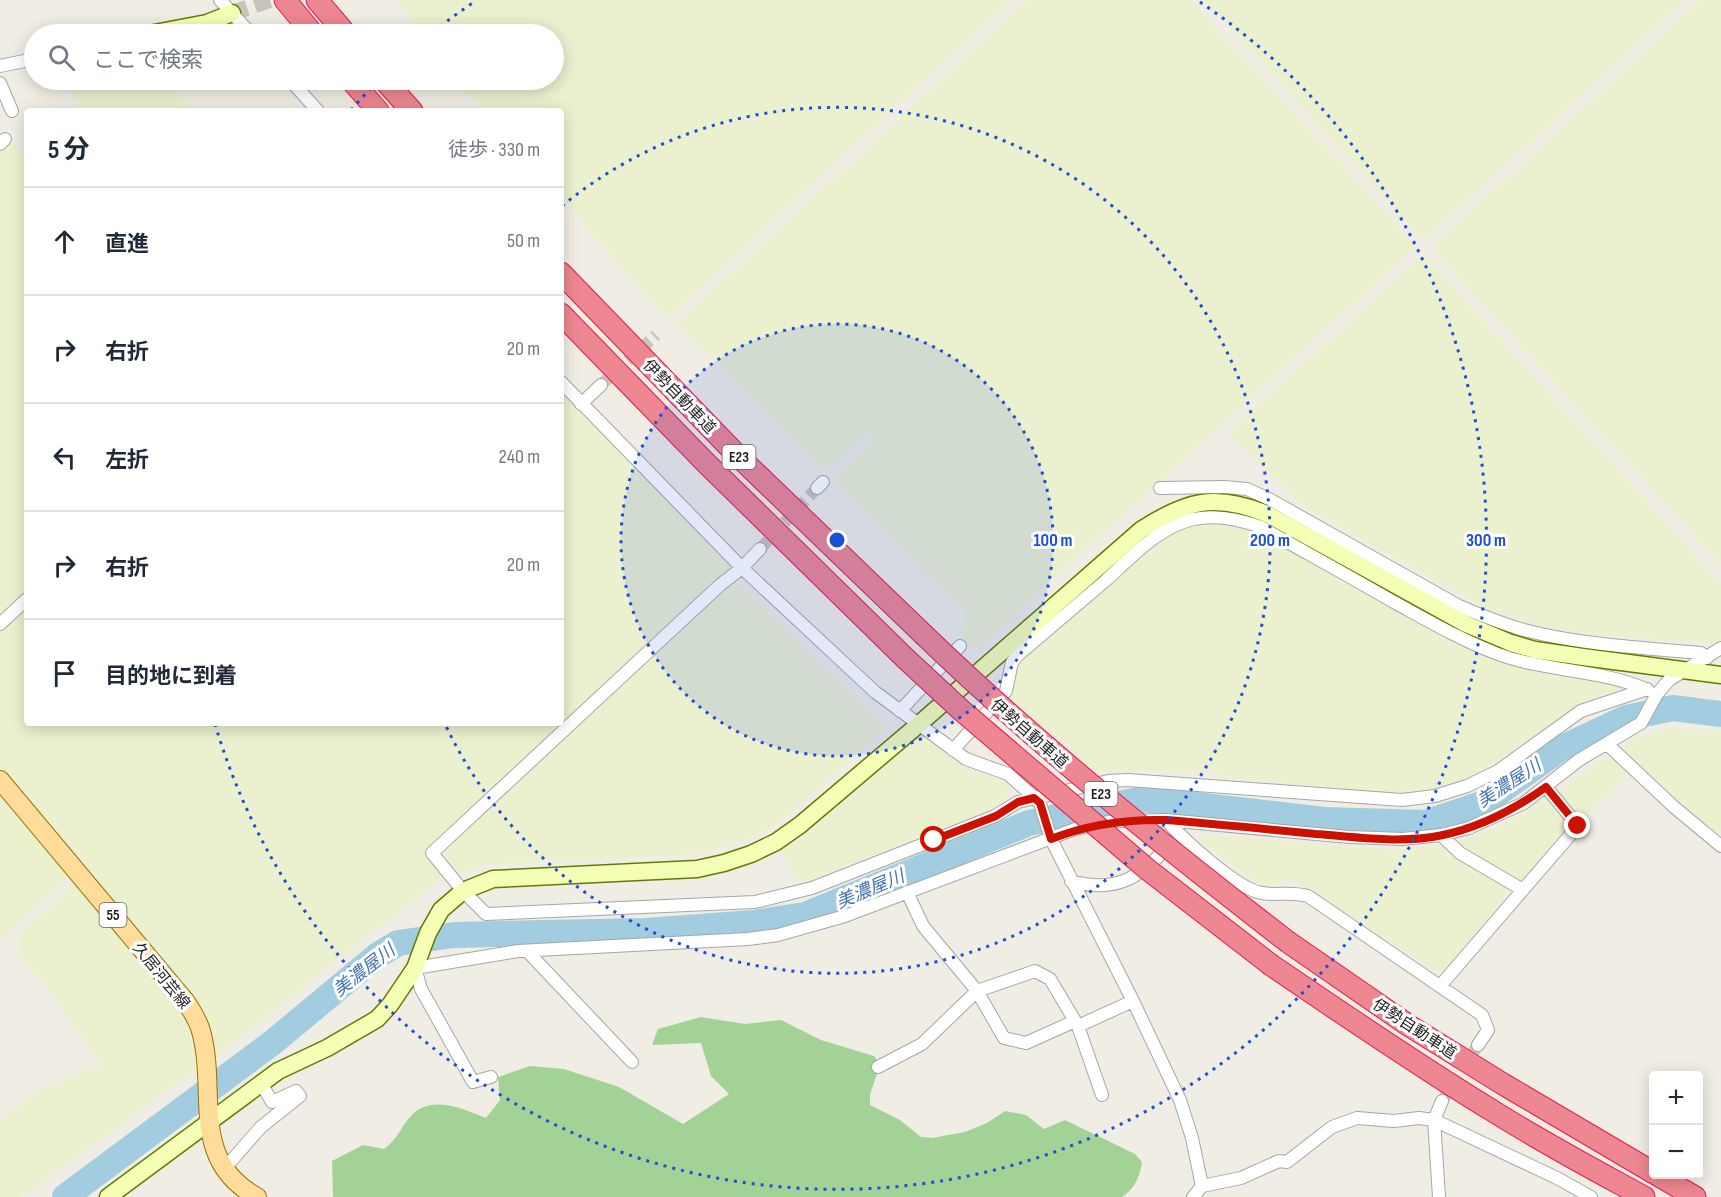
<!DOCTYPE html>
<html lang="ja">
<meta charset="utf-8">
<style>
body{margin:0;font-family:"Sofia Sans Condensed","Noto Sans JP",sans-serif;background:#f6f6f7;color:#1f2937}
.controls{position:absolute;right:18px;bottom:18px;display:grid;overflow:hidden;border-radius:6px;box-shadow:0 3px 15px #0003}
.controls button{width:54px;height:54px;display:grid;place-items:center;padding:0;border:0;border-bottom:2px solid #e0e1e3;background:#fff;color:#1f2937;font:30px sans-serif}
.stop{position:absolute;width:18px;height:18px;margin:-14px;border:4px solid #cd1100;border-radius:50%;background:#fff}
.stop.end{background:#cd1100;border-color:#fff;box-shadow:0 2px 6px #0008}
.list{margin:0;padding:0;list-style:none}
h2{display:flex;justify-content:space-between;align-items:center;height:78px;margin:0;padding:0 24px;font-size:26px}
h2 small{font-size:20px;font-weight:400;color:#747a83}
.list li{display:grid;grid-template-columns:39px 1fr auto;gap:18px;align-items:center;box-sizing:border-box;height:108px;padding:0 24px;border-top:2px solid #e0e1e3}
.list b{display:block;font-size:22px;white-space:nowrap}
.list em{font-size:20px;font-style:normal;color:#747a83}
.icon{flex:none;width:33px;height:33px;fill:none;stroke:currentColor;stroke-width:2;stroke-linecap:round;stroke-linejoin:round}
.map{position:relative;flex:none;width:1721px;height:1197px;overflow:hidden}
.search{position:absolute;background:#fff;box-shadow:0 3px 15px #0003;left:24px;top:24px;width:540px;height:66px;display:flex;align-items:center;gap:15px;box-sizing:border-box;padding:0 21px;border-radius:33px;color:#747a83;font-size:22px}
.panel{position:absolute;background:#fff;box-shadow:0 3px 15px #0003;left:24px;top:108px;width:540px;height:618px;border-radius:6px}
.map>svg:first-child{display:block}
.farmland{fill:#ebf0ce}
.forest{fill:#a3d296}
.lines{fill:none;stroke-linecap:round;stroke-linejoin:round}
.river{stroke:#a2cde1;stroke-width:26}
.street-tunnel{stroke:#c6c4bd;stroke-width:12;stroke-dasharray:12 6;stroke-linecap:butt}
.secondary-tunnel{stroke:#c6c4bd;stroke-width:16;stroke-dasharray:16 8;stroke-linecap:butt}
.street-casing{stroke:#a6a6a6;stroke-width:14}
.secondary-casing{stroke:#647b00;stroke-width:19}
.primary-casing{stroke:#997300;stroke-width:20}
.highway-casing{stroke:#e7184e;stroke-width:23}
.street{stroke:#fff;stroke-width:12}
.secondary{stroke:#f4feb5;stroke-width:16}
.primary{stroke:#ffdc9a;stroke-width:18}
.highway{stroke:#ed8791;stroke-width:21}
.highway-bridge-casing{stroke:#e7184e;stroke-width:23;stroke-linecap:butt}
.highway-bridge{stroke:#ed8791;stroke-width:21}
.route{stroke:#cd1100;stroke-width:8}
.ring{fill:none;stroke:#1d4ed8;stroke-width:3;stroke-dasharray:3 6}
.labels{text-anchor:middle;stroke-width:6;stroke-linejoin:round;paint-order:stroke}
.shield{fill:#fff;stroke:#626262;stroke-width:1.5}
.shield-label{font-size:15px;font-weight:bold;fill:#1f1f1f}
.street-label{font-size:16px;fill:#1f1f1f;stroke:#fff}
.water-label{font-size:18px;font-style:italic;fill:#4473b5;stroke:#fff}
.centre{fill:#1d4ed8;stroke:#fff;stroke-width:3}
.ring-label{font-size:18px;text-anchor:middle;font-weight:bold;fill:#1d4ed8;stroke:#fff;stroke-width:6;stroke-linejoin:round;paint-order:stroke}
</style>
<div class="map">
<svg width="1721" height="1197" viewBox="0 0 1721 1197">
<rect width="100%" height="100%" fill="#f0ede4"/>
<path class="farmland" d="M396,0h615l-341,316 -6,-1 -103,-117v-87h-77l-27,-31h97v-46h-132z
M1028,0h162l225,245 -2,4 -437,400 -10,-7 -2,-8 2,-26 -134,-128 44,-40 -9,-8 -39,37 -5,1 -145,-146 2,-4z
M1204,0h481l-259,238 -5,-1z
M1701,0h20v564l-288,-314 2,-6z
M59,80h105l30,31h-122l8,-8z
M10,141l16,15 1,-1v438l-27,24v-467z
M1422,255l3,1 296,328v54l-7,5 -116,-8 -58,-9 -51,-17 -185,-102 -76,-74z
M561,390l170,178 -306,284 19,23 -55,46 -10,5 -163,131 -7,-33 -6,-11 -203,-244v-138l27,-24v116h534z
M1207,523h24l22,6 206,117 61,21 107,20 -41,13 -109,74 -40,15 -55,3 -157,-15 -11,-5 -91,-2 -27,2 -89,-76 8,-31 139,-121 27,-15z
M738,583l146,146 -98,88 -37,21 -48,16 -213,10 -28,9 -18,-23 284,-262z
M1665,728l56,3v105l-96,-83 2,-12z
M917,738l8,2 41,28 37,13 7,7 -10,18 -199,77 -20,-32 21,-13z
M1601,759l15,3 12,12 -47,47 -23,-28z
M0,790l69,86 -69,64z
M1548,796l22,28 -30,33 -15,22 -8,1 -55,-33 -3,-6 34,-12 21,-10z
M1201,835l194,15 46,-5 24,18 45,26 -69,86 -132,-87 -18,-8 -26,6 -20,-11 -45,-36z
M73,886h5l101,121 10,19 10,41 -178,130h-21v-75l33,-29 69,-29 -61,-84 -20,-23 -4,-12 5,-13z"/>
<path class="forest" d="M701,1017l44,7 36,-4 40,20 53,16 6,9 -10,29v11l30,15 21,17 11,1 33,-6 22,-9 18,-12 21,4 18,14 21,-9 70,34 7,8c-2,14 -8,28 -20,35h-789l-1,-36 31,-16 21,4c13,-9 17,-22 27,-33 20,-22 52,-7 75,2l14,-18 -2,-23 32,-11 34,3 55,18 64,37 46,-30 -18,-18 -10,-33 -49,2 6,-16z"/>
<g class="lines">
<path class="river" d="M65,1197l207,-154 106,-88 20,-12 56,-8 192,-4 107,-8 52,-8 224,-92 114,-24 182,21 100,3 59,-20 76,-54 66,-31 47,-10 48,6"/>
<path class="street-tunnel" d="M601,385l55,-50
M760,549l57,-61
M1442,1101l36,-56"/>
<path class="secondary-tunnel" d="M232,13l38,-13"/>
<g class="street-casing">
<path id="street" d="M220,0l31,34
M0,66l34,-7
M290,80l28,31
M0,83l12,28
M0,144l5,-5
M561,382l181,186 133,124 91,67 42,15 32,29 11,36 82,162 47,99 12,38 10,48 -9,11
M581,404l20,-19
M817,488l6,-6
M1160,488l64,-1 23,2 22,10 190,107c22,9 45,19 69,25 56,14 115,17 173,22l6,5
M760,549l-18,19 -22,17 -288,268 31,38 23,23 269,-12 57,-14 183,-72 23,-14 90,-21 20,-1 274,20 33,-4 32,-10 31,-15 83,-60 66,-22
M0,624l27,-25
M900,711l60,-65
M1607,744l67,63 47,39
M953,750l53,-59 6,-29 6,-7c29,-25 58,-49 87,-74 25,-22 54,-55 89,-62 23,-5 45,0 67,8 44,25 88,49 131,74 35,19 69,39 106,53 49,18 102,15 150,36
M1166,820c17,19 72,70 96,73 17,3 27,-2 46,3l174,119 6,15 -10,15
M1441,835l19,18 63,37
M1071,881c46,13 70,-4 100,-38
M907,892l16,34 54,65 27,47 22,5 49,-22
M527,951l105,111
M1440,986l138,-160 -32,-39
M1078,1026l55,-25
M878,1067l44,-23 55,-53 58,-20 15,8 28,47 24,69
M491,1077l-18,5 -52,-93 -6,-21 103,-17 230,-12 30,-4 67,-19 230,-87 38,-8 53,-1 183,17 54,2 38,-4 28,-7 55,-25 55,-43 62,-37 16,-29 12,-14 52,-32
M225,1168l36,-41 39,-31 -4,-5 -24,11 -11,-19
M1202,1186l39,-8 38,-17 8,1 45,-35 25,-9 37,3 25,-3 15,2 125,59 32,18
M1439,1197l-5,-77 8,-19"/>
</g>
<g class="secondary-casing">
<path id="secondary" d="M149,34l58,-11 25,-10
M108,1197l170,-126 49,-23 50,-29 13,-14 25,-37 13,-35 13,-23 22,-19 30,-12 204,-10 27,-6 27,-9 25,-12 24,-17 118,-100 223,-195c46,-30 74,-37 126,-16l199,110 45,19 24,7 48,7 138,18"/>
</g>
<g class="primary-casing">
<path id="primary" d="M0,780l186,222c6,9 12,18 15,29 17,61 -13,128 56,166"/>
</g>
<g class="highway-casing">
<path id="highway" d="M285,0l28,34
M317,0l29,34
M351,80l27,31
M384,80l28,31
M561,273l175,181 187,180
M561,314l146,150 199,195
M1288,942l120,83 95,59 151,89
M1271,965c74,50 146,100 222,146 49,31 100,58 151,86
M1656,1174l39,23"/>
</g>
<use href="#street" class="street"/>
<use href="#secondary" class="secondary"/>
<use href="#primary" class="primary"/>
<use href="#highway" class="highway"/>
<g class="highway-bridge-casing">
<path id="highway-bridge" d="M923,634c115,111 239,211 365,308
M906,659l55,51 186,159 124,96"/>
</g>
<use href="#highway-bridge" class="highway-bridge"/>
</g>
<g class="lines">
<path class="route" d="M934,840l62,-24 22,-14 16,-4 6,5 11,36c38,-15 74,-20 115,-19 50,4 100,9 150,14 41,3 86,10 127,1 38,-8 72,-26 103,-48l32,39"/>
</g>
<circle cx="837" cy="540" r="216" fill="#1d4ed8" fill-opacity=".12"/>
<g class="ring">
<circle cx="837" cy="540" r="216"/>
<path d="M562 206A433 433 0 1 1 446 726"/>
<path d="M351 110A649 649 0 0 1 378 81M433 32A649 649 0 0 1 474 2M1200 2A649 649 0 1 1 215 724"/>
</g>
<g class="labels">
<g class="shield">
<rect x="722.5" y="445" width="33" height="24" rx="4.5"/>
<rect x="1084.5" y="782" width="33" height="24" rx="4.5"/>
<rect x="99.5" y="903" width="27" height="24" rx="4.5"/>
</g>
<g class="shield-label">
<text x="739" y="462">E23</text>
<text x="1101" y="799">E23</text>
<text x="113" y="920">55</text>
</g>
<g class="street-label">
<text transform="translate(680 396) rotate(46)" y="6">伊勢自動車道</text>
<text transform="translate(1030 733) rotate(41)" y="6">伊勢自動車道</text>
<text transform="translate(162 975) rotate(51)" y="6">久居河芸線</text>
<text transform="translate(1415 1028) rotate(33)" y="6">伊勢自動車道</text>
</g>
<g class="water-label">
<text transform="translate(1509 783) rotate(-33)" y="6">美濃屋川</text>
<text transform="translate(870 889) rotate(-23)" y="6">美濃屋川</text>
<text transform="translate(364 970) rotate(-38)" y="6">美濃屋川</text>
</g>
</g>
<circle cx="837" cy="540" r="9" class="centre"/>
<g class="ring-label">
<text x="1053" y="546">100 m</text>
<text x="1270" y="546">200 m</text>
<text x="1486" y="546">300 m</text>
</g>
</svg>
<div class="controls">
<button>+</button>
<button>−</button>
</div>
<div class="stop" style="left:934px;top:840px"></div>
<div class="stop end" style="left:1578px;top:826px"></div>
<div class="search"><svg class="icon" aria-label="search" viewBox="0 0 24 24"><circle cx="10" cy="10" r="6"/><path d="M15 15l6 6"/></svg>ここで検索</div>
<section class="panel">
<h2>5 分<small>徒歩 · 330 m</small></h2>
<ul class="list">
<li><svg class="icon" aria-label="ahead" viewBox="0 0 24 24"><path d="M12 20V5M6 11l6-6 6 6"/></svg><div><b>直進</b></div><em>50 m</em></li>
<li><svg class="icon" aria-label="right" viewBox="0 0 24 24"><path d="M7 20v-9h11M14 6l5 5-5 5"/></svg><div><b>右折</b></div><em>20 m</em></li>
<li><svg class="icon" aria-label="left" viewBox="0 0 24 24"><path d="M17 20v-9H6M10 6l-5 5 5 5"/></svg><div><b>左折</b></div><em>240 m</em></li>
<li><svg class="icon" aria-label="right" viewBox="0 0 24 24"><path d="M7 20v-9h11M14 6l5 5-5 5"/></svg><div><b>右折</b></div><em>20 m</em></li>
<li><svg class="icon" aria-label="arrive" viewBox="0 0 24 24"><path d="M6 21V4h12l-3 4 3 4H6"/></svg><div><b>目的地に到着</b></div></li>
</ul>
</section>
</div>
